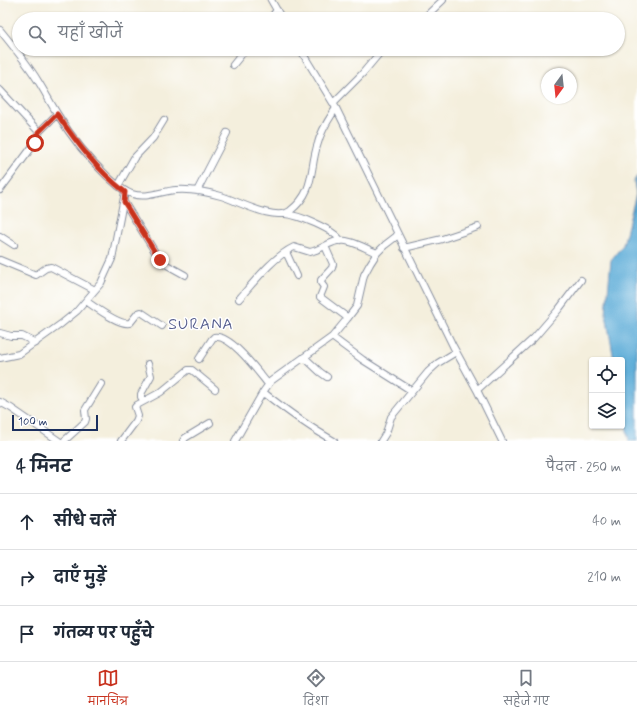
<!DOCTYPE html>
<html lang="hi">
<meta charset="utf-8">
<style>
body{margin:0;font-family:Mynerve,"Playpen Sans Deva",sans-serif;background:#f2f2f3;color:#1f2937}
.controls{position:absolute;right:12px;bottom:12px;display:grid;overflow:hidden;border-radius:4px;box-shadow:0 1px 3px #0004}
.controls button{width:36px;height:36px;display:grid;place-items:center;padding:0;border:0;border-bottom:1px solid #e0e1e3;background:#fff;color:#1f2937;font:20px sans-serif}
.compass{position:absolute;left:541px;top:68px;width:36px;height:36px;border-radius:50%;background:#fff;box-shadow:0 1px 3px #0004;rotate:195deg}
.scale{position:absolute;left:12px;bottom:10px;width:86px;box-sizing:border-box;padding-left:4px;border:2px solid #1b2f5e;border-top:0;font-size:11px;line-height:14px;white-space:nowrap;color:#1b2f5e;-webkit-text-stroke:3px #fff;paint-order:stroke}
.stop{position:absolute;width:12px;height:12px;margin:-9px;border:3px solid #c8321e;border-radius:50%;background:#fff}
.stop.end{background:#c8321e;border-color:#fff;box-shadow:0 1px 4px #0008}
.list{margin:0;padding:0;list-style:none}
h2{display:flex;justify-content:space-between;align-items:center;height:52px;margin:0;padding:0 16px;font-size:17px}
h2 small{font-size:13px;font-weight:400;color:#747a83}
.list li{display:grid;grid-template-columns:26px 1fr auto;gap:12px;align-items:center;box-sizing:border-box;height:56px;padding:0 16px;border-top:1px solid #e0e1e3}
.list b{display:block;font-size:15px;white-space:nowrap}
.list em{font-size:13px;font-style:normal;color:#747a83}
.icon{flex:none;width:22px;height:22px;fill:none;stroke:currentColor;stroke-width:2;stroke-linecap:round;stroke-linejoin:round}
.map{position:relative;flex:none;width:637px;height:441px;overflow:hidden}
.search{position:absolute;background:#fff;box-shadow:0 1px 3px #0004;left:12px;right:12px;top:12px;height:44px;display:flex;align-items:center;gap:10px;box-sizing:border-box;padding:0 14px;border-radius:22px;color:#747a83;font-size:15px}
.sheet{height:220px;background:#fff}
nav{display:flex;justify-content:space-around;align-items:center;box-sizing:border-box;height:56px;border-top:1px solid #e0e1e3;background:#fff;font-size:11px;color:#747a83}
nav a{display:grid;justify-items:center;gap:2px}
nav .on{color:#c8321e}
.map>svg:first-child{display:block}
.water{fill:#5eadd8;stroke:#3c6e9b}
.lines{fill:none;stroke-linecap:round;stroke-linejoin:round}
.minor-casing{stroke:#888f9e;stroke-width:8}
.minor{stroke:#fff;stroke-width:6}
.route{stroke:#c8321e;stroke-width:5}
.labels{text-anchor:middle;stroke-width:3;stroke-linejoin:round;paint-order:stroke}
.quarter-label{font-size:16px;letter-spacing:1px;fill:#565e8e;stroke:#fff}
</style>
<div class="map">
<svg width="637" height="441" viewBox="0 0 637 441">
<rect width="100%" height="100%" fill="#fff"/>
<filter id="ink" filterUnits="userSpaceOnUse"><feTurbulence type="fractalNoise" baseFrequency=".025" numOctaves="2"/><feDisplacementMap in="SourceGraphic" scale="8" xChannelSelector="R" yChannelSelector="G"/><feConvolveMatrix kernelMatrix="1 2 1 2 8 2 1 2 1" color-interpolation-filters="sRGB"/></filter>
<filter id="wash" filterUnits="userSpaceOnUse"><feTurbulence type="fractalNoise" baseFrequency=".012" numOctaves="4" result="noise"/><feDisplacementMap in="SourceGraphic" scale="16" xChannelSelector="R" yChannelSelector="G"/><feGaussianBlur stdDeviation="0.9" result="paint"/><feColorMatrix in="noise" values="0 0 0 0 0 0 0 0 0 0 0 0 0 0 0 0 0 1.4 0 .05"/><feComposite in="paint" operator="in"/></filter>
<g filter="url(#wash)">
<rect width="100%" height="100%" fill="#f4efdd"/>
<path class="water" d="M637,176v265h-8l-7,-37v-44h-8l-8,-46 5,-54 12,-15 13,-51 -2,-13z"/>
</g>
<g filter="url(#ink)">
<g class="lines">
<g class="minor-casing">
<path id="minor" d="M271,0l11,19
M270,19l7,-9
M423,19l20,-19
M0,30c13,16 27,33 38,51 7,11 13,23 20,34 14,23 30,43 49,61 8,7 15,15 25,18 14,5 30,-3 44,-4 15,-1 31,2 45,6 17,5 54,26 69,15 26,-20 19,-42 28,-68 3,-13 11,-24 18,-35
M300,49l36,59 117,238 24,44 25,51
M233,65l13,-16
M0,90l39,42 18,-18
M333,103l29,-29 21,-25
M118,186l16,-28 19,-20 11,-18
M0,190l35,-47 3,-6 1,-5
M197,191l30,-58
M124,202l36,58 7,5 18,10
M285,214c13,1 49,15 56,27
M0,236l14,9
M325,246l8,18 -1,4 -11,12v3l3,4 -4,10 28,21
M404,248l38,-9 36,-12
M286,252l11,24
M0,260l36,15 10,-7 5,-1 44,23
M239,299c15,-17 34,-42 55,-52l16,5c10,-2 18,-9 27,-11 12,-3 29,8 40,12
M86,301c9,6 34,25 44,22l8,-10 3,-1 21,14
M0,333l11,3h11l14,7
M332,337l31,23 49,31
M304,357l16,15 7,5
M0,358l19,-4 42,-30 16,-13 24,-28 11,-24 13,-67
M199,359l13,-20 2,-2c17,-3 44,35 54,47
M477,390l57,-52 25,-29 22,-29
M263,392c24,19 44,34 71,49
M144,401l-3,-4v-3l10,-18 -3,-12
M0,402l11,6 48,33
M64,441l21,-19 1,-3 -1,-9 16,-26
M121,441l15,-20 2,-5 -3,-9 2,-2 24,-13 27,-22h4l23,19
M183,441l2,-3 25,-15
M235,441l28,-49 8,-11 61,-44 15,-18 10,-13 7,-31 6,-11 7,-11 8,-8 13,-10
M381,441l5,-8 5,-16 37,-45 10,-9 18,-11"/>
</g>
<use href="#minor" class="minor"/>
</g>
</g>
<g class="lines" filter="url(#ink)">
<path class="route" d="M35,143l3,-6 1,-5 18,-18c20,29 40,56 68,78l-1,10 36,58"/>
</g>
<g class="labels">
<g class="quarter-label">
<text x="201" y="329">SURANA</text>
</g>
</g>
</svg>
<div class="controls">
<button><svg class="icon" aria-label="locate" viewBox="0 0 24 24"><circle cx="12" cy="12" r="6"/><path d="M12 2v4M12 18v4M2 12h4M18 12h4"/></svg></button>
<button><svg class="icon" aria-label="layers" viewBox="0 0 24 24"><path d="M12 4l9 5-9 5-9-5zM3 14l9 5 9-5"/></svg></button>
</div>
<svg class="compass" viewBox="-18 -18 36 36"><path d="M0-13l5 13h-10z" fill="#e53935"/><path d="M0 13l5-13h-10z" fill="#747a83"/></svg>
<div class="scale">100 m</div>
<div class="stop" style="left:35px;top:143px"></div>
<div class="stop end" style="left:160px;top:260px"></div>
<div class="search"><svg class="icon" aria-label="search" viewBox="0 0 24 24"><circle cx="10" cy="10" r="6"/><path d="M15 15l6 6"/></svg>यहाँ खोजें</div>
</div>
<section class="sheet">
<h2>4 मिनट<small>पैदल · 250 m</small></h2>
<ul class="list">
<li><svg class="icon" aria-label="ahead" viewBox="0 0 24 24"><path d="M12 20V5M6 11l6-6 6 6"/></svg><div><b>सीधे चलें</b></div><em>40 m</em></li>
<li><svg class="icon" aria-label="right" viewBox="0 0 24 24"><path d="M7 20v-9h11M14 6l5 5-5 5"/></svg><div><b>दाएँ मुड़ें</b></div><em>210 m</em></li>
<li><svg class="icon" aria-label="arrive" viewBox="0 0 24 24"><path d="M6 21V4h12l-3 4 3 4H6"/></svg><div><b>गंतव्य पर पहुँचे</b></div></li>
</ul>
</section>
<nav>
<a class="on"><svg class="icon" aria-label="map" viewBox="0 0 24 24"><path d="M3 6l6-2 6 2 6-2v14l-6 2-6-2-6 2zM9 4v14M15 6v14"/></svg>मानचित्र</a>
<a><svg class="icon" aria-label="directions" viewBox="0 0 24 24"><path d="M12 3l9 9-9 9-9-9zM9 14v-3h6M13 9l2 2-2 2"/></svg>दिशा</a>
<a><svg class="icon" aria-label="saved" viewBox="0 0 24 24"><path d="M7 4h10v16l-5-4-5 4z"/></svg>सहेजे गए</a>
</nav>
